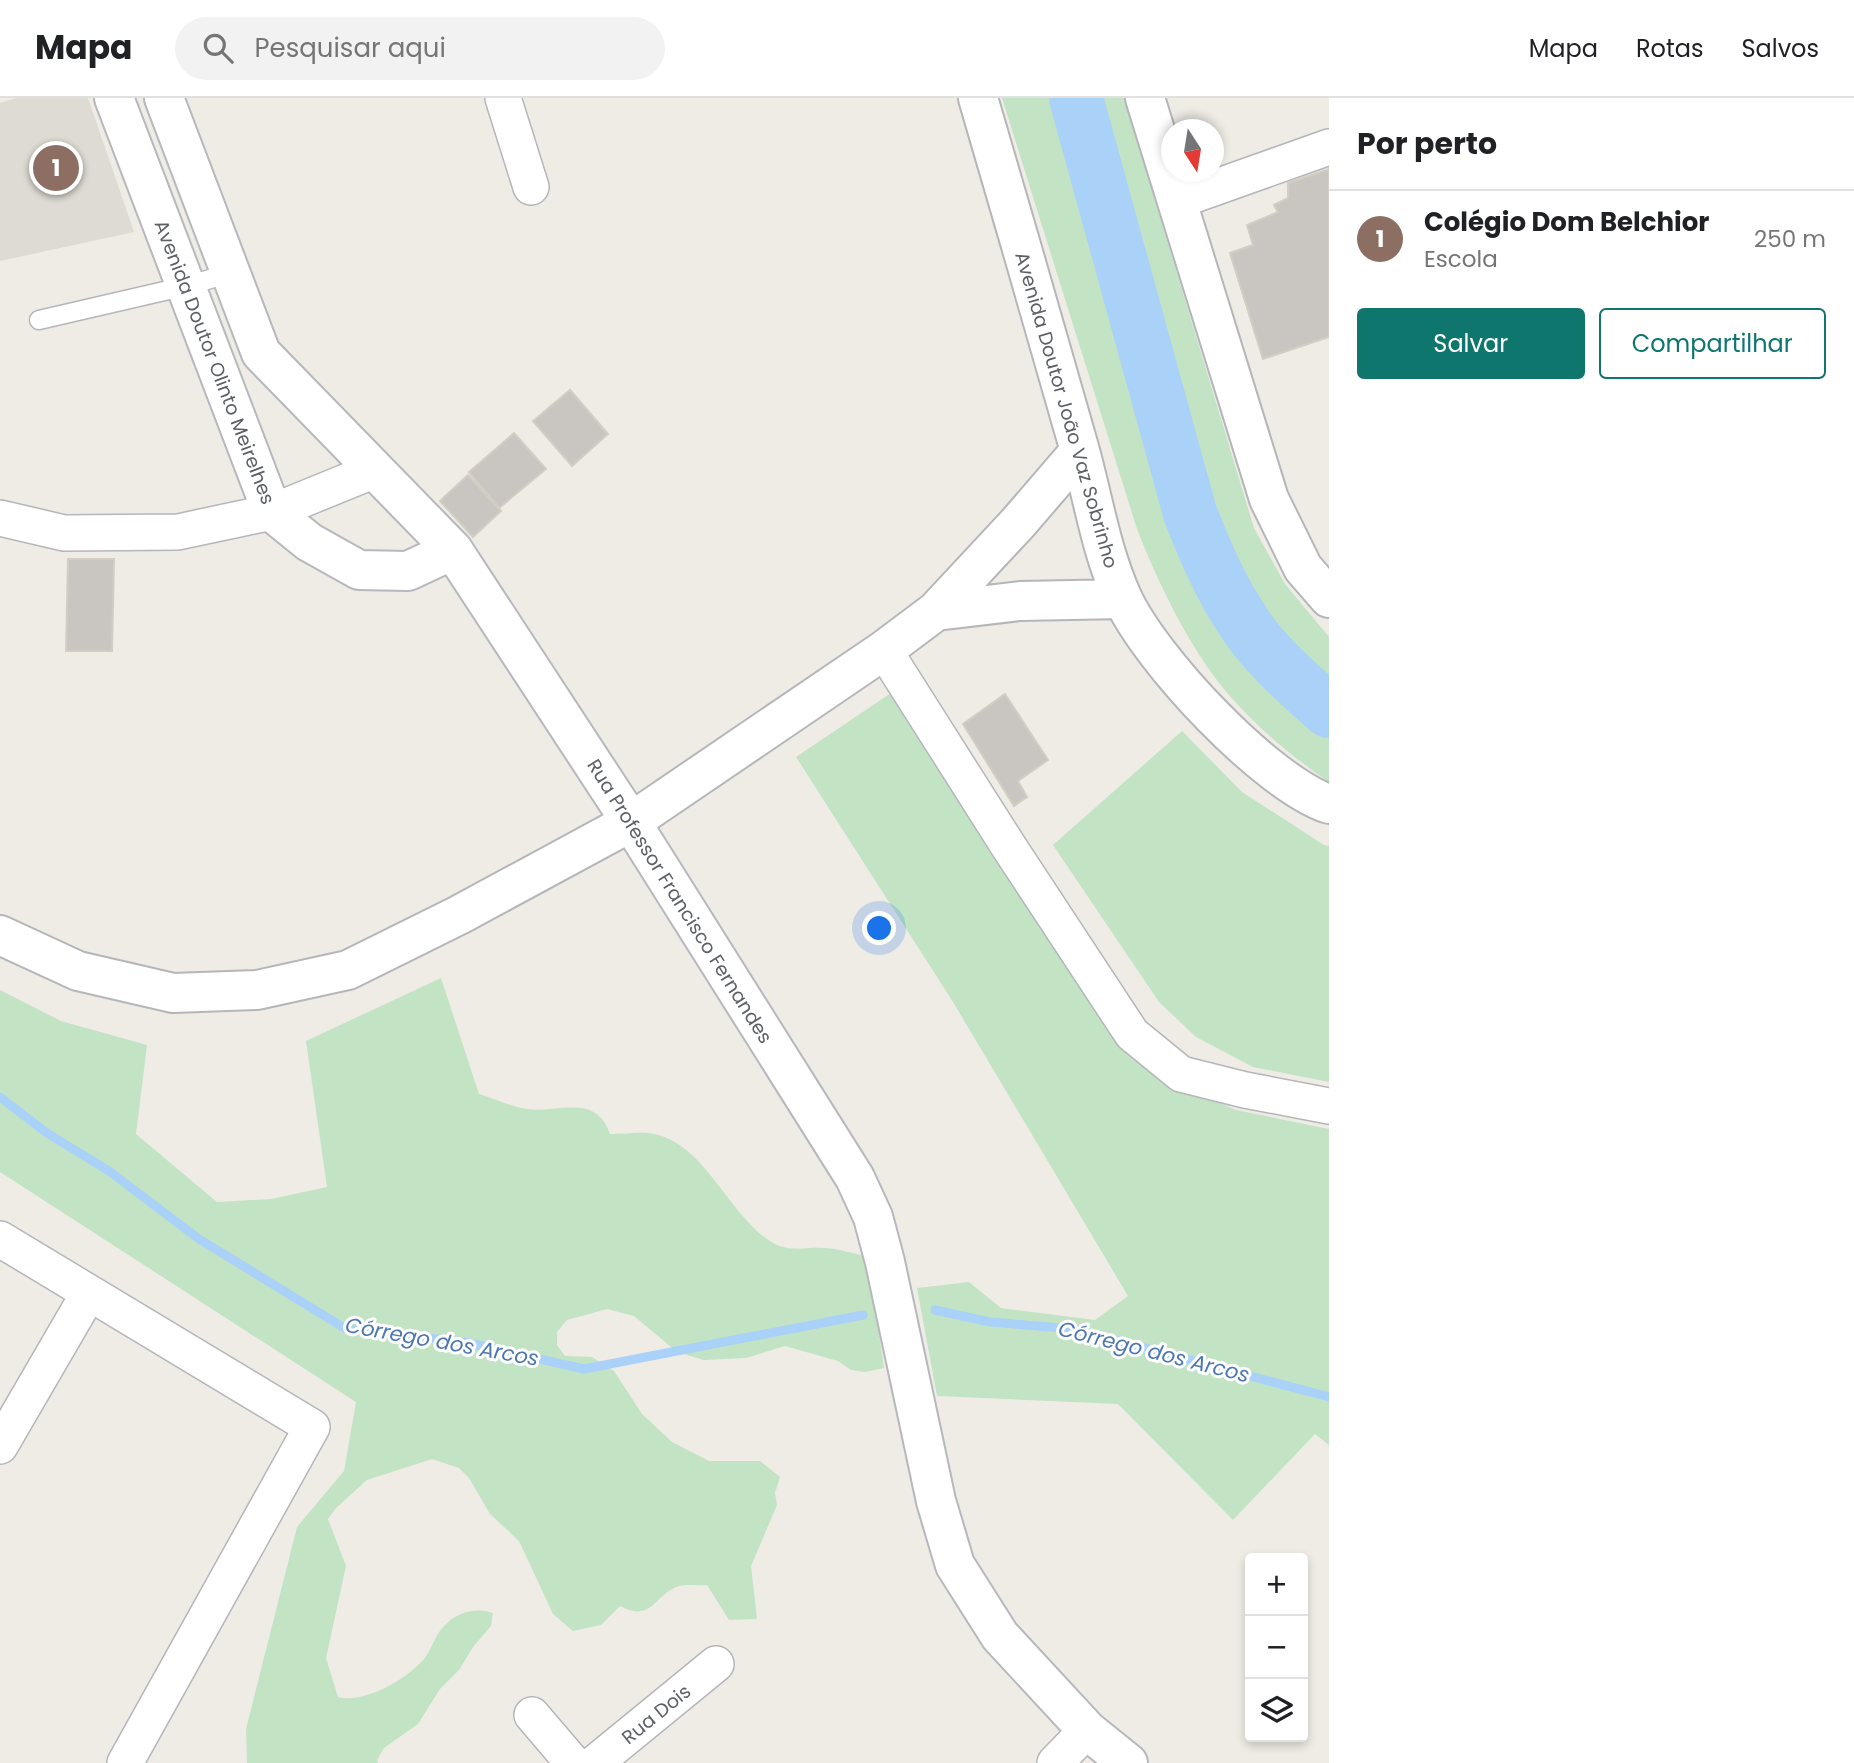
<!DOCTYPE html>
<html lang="pt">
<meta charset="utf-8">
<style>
body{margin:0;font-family:Poppins,sans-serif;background:#f2f2f2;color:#202124}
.controls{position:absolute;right:21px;bottom:21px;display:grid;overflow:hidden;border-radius:7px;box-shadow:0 4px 10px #0003}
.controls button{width:63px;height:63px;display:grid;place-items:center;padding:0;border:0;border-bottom:2px solid #e0e0e0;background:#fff;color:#202124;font:35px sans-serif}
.compass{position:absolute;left:1161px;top:21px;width:63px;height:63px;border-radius:50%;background:#fff;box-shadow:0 4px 10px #0003;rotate:168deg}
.you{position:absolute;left:880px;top:831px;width:24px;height:24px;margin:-18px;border:5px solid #fff;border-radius:50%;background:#1a73e8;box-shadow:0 0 0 10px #1a73e833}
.badge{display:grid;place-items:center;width:46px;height:46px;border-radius:50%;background:#0f766e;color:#fff;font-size:23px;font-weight:700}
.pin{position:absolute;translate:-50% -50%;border:4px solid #fff;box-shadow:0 2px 7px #0006}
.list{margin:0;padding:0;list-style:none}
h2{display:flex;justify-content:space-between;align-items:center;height:91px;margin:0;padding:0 28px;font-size:30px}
h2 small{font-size:23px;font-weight:400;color:#757577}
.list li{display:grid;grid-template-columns:46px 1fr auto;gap:21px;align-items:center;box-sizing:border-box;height:98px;padding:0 28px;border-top:2px solid #e0e0e0}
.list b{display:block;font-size:26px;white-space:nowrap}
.list p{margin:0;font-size:23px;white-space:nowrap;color:#757577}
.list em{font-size:23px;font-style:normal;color:#757577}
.actions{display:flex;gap:14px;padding:21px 28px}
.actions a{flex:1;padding:16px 0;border:2px solid #0f766e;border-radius:7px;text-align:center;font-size:24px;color:#0f766e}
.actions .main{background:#0f766e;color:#fff}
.icon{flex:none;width:38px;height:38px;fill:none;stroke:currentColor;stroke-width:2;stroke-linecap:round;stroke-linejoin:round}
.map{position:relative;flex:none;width:1329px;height:1665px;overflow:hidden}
header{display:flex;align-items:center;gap:42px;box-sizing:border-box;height:98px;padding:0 35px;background:#fff;border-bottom:2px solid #e0e0e0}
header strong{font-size:33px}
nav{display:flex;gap:38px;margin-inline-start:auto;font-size:24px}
.search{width:490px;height:63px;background:#f2f2f2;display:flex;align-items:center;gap:18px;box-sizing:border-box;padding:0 24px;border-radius:38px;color:#757577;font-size:26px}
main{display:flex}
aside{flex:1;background:#fff}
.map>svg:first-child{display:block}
.education{fill:#dddbd3}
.green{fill:#c3e3c5}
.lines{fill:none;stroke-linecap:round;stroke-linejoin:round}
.stream{stroke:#aad1f8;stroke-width:9}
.river{stroke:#aad1f8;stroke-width:54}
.building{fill:#c9c6c2;stroke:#d2cec3;stroke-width:2}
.service-casing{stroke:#b5b6ba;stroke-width:21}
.minor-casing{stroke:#b5b6ba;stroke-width:38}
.tertiary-casing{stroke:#b5b6ba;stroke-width:42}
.secondary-casing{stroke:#b6b8bd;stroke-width:42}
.service{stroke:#fff;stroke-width:18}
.minor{stroke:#fff;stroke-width:35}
.tertiary{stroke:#fff;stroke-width:38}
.secondary{stroke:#fff;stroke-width:38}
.labels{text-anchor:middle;stroke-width:6;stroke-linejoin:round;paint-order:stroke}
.street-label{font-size:19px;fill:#5c5f64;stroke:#fff}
.water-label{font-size:21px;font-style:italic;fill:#4c77b1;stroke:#fff}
</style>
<header>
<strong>Mapa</strong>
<div class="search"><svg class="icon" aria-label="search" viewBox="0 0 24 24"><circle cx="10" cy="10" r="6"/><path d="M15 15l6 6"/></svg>Pesquisar aqui</div>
<nav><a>Mapa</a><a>Rotas</a><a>Salvos</a></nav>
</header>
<main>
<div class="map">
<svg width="1329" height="1665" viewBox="0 0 1329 1665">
<rect width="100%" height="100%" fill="#eeece5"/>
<path class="education" d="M16,0h72l46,134 -134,29v-158z"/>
<path class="green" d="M1002,0h122l130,430 31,56 44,53v145c-37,-25 -72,-55 -101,-88 -38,-45 -70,-111 -91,-165z
M894,593l278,391 64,28 93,19v316l-14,-11 -82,86 -115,-116 -181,-8 -20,-108 52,-6 32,26 94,12 33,-24 -175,-294 -157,-245z
M1182,633l60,61 82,53 5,1v236l-76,-15 -57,-30 -37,-35 -106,-157z
M441,880l38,116c16,5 33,13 49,15 31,5 67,-17 82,25 13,0 26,-2 38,-1 57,6 80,85 127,111 15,8 32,3 48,4 14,0 28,5 42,8l6,22 13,90 -19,4 -14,-2 -13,-9 -53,-15 -39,12 -42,2 -27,-8 -43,-36 -27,-7 -40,11 -10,12v13l8,11 27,1 22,14 28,43 30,28 37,19h51l20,16 -5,16 2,12 -26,61 6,53 -28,1 -22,-35c-8,1 -20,-1 -28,1 -25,8 -26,37 -59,20l-19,19 -28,6 -20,-17 -34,-73 -29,-27 -21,-36 -10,-10 -27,-9 -65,21 -31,28 -8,11 18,47 -20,92 12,39c26,7 69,-18 86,-38 8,-10 11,-24 20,-33 13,-14 32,-19 49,-13l-2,13 -18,21 -14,23 -19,19 -22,35 -34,24 -7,12 1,3h-131l-1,-34 51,-202 47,-56 12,-69 -356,-230v-182l61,31 86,24 -11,89 81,68 54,-3 56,-12 -21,-146z"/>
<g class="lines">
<path class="stream" d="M0,999l47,36 62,38 90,68 147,90 118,13 120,27 279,-54
M935,1212l55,12 84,7 255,68"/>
<path class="river" d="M1076,0l114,415c15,38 30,74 53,108 22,35 56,63 86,90"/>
</g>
<path class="building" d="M1329,71v168l-66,22 -33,-106 23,-8 -6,-20 31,-13 -4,-7 14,-7v-15z
M570,292l38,44 -36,32 -39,-45z
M514,335l32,36 -47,39 -30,-36z
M468,377l33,36 -28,26 -33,-36z
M68,461h46l-2,92h-46z
M1005,596l43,66 -30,21 9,16 -13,9 -51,-82z"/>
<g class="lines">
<g class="service-casing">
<path id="service" d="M39,222l147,-34 45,-13"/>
</g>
<g class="minor-casing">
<path id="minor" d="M503,0l28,89
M1177,103l152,-54
M0,420l64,15 114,-1 94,-20 103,-42
M884,552l125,197 123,187 49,40 64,16 84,16
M0,1141l312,188 -187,336
M0,1348l89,-153
M532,1617l41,48
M595,1665l121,-99
M1055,1665l32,-33"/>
</g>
<g class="tertiary-casing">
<path id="tertiary" d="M978,0c34,115 67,231 100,346 15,52 22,104 44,153 28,62 143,185 207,207
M1145,0l124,401 34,69 26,30
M936,513l84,-10 103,-2
M0,837l78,36 95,22 84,-3 91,-20 111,-55 172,-93 253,-172 52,-39 82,-88 62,-72"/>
</g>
<g class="secondary-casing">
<path id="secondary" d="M114,0l158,414 37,30 50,28 49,1 45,-21
M164,0l97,255 192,197 178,272 224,356 18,39 12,45 51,239 19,64 45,71 87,94 41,33"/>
</g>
<use href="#service" class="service"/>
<use href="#minor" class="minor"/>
<use href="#tertiary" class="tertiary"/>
<use href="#secondary" class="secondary"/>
</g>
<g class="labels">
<g class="street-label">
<text transform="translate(215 264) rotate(69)" y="7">Avenida Doutor Olinto Meirelhes</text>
<text transform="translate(1067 312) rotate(74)" y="7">Avenida Doutor João Vaz Sobrinho</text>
<text transform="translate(680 803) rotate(58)" y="7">Rua Professor Francisco Fernandes</text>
<text transform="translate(656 1616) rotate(-39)" y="7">Rua Dois</text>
</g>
<g class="water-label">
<text transform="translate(442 1244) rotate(10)" y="7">Córrego dos Arcos</text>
<text transform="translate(1154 1254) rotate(14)" y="7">Córrego dos Arcos</text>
</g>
</g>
</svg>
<div class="controls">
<button>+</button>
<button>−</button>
<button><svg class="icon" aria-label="layers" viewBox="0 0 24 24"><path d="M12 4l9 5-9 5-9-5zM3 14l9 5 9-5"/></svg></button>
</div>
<svg class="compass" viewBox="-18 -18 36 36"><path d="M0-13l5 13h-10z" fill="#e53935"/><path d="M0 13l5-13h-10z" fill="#757577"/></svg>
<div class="you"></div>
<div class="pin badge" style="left:56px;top:70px;background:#8d6e63">1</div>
</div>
<aside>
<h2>Por perto<small></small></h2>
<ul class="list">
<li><span class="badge" style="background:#8d6e63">1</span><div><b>Colégio Dom Belchior</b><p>Escola</p></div><em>250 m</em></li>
</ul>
<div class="actions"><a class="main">Salvar</a><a>Compartilhar</a></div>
</aside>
</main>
